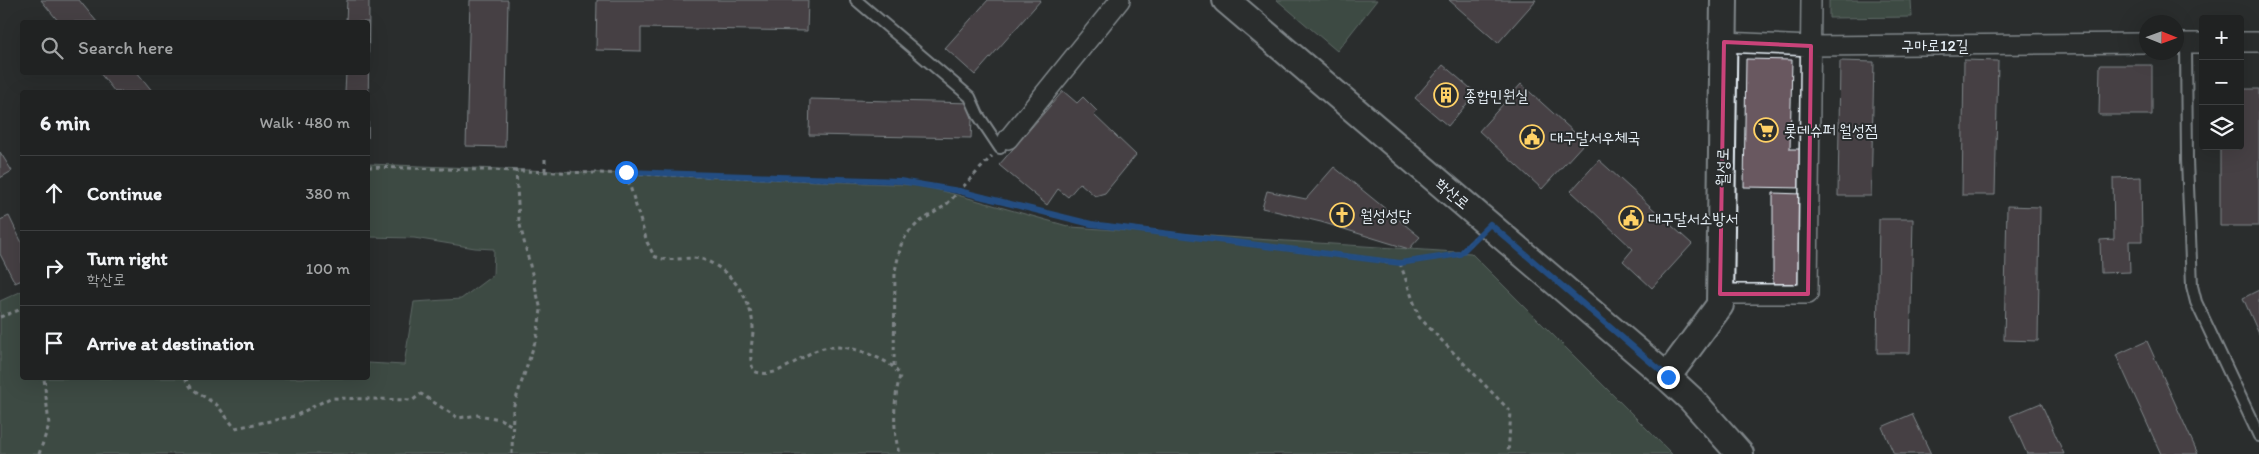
<!DOCTYPE html>
<meta charset="utf-8">
<style>
body{margin:0;font-family:Itim,"Poor Story",sans-serif;background:#2d2f2f;color:#f1f3f6}
.controls{position:absolute;right:15px;top:15px;display:grid;overflow:hidden;border-radius:5px;box-shadow:0 5px 20px #0002}
.controls button{width:45px;height:45px;display:grid;place-items:center;padding:0;border:0;border-bottom:1px solid #3d3f40;background:#202222;color:#f1f3f6;font:25px sans-serif}
.compass{position:absolute;left:2139px;top:15px;width:45px;height:45px;border-radius:50%;background:#202222;box-shadow:0 5px 20px #0002;rotate:91deg}
.stop{position:absolute;width:15px;height:15px;margin:-11px;border:4px solid #1a73e8;border-radius:50%;background:#fff}
.stop.end{background:#1a73e8;border-color:#fff;box-shadow:0 1px 5px #0008}
.list{margin:0;padding:0;list-style:none}
h2{display:flex;justify-content:space-between;align-items:center;height:65px;margin:0;padding:0 20px;font-size:21px}
h2 small{font-size:16px;font-weight:400;color:#a2a4a5}
.list li{display:grid;grid-template-columns:32px 1fr auto;gap:15px;align-items:center;box-sizing:border-box;height:75px;padding:0 20px;border-top:1px solid #3d3f40}
.list b{display:block;font-size:19px;white-space:nowrap}
.list p{margin:0;font-size:16px;white-space:nowrap;color:#a2a4a5}
.list em{font-size:16px;font-style:normal;color:#a2a4a5}
.icon{flex:none;width:28px;height:28px;fill:none;stroke:currentColor;stroke-width:2;stroke-linecap:round;stroke-linejoin:round}
.map{position:relative;flex:none;width:2259px;height:454px;overflow:hidden}
.search{position:absolute;background:#202222;box-shadow:0 5px 20px #0002;left:20px;top:20px;width:350px;height:55px;display:flex;align-items:center;gap:12px;box-sizing:border-box;padding:0 18px;border-radius:5px;color:#a2a4a5;font-size:19px}
.panel{position:absolute;background:#202222;box-shadow:0 5px 20px #0002;left:20px;top:90px;width:350px;height:290px;border-radius:5px}
.map>svg:first-child{display:block}
.green{fill:#556e5d;stroke:#9eb0aa}
.building{fill:#695860;stroke:#e8f1f8}
.lines{fill:none;stroke-linecap:round;stroke-linejoin:round}
.lane-casing{stroke:#e8f1f8;stroke-width:14}
.street-casing{stroke:#e8f1f8;stroke-width:22}
.secondary-casing{stroke:#e8f1f8;stroke-width:30}
.path{stroke:#e8f1f8;stroke-width:3;stroke-dasharray:4 4;stroke-linecap:butt}
.lane{stroke:#2a2d2e;stroke-width:10}
.street{stroke:#2a2d2e;stroke-width:19}
.secondary{stroke:#2a2d2e;stroke-width:26}
.route{stroke:#1a73e8;stroke-width:6}
.marked{fill:none;stroke:#ca437a;stroke-width:4;stroke-linejoin:round}
.labels{text-anchor:middle;stroke-width:4;stroke-linejoin:round;paint-order:stroke}
.street-label{font-size:16px;fill:#e8f1f8;stroke:#2a2d2e}
.poi-label{font-size:16px;fill:#e8f1f8;stroke:#2a2d2e;text-anchor:start}
</style>
<div class="map">
<svg width="2259" height="454" viewBox="0 0 2259 454">
<rect width="100%" height="100%" fill="#2a2d2e"/>
<filter id="ink" filterUnits="userSpaceOnUse"><feTurbulence type="fractalNoise" baseFrequency=".02" numOctaves="2"/><feDisplacementMap in="SourceGraphic" scale="10" xChannelSelector="R" yChannelSelector="G"/><feConvolveMatrix kernelMatrix="1 2 1 2 8 2 1 2 1" color-interpolation-filters="sRGB"/></filter>
<g filter="url(#ink)">
<path class="green" d="M1277,0h100l-40,51z
M1829,0h82l1,17 -83,1z
M368,164l554,21 149,42 400,26 201,201h-1672v-153l22,-10v87h346v-15l36,2 10,-63 47,-3 32,-24 1,-26 -19,-1 -61,-10 -46,-1z"/>
<path class="building" d="M41,0h38l18,22h-38z
M347,0h22l-1,138v-46h-23l1,-20h22v-50h-22z
M470,0h38l-3,147 -39,-1z
M597,0h211l-1,31 -166,-3v23l-45,-1z
M988,0h53l-66,75 -30,-27z
M1449,0h87l-38,43z
M1746,59l46,1 -2,89h14v39l-60,-1z
M1964,60l34,1 -3,134h-33z
M1840,61l34,1 -3,134h-33z
M1443,65l33,28 -28,33 -33,-28z
M2100,65h52v50h-53z
M99,72h38l16,20h-38z
M1521,84l64,58 -43,47 -63,-58z
M2240,89h19v137h-39v-80h20z
M1063,91l14,12 6,-6 14,14 -3,4 42,40 -31,38 -10,3 -15,-13 -12,14 -10,-8 -11,16 -48,-40z
M810,99l163,4 -2,35 -162,-3z
M0,152l12,19 -12,7z
M1599,160l93,84 -40,44 -29,-27 10,-12 -62,-58z
M1334,167l86,70 -11,12 -88,-27 -59,-14 5,-17 39,8z
M2141,177l1,64h-13l1,31 -29,1 -1,-33 14,-1 -1,-61z
M1773,193l29,1 -1,90h-28z
M2007,206l33,1 -2,134 -34,-1z
M9,216l13,27v37l-7,3 -15,-29v-34z
M1879,219h34l-3,134h-33z
M2259,290v44l-16,-36z
M2147,341l51,113h-37l-45,-99z
M2041,403l23,51h-37l-17,-38z
M1912,414l19,40h-37l-12,-27z"/>
<g class="lines">
<g class="lane-casing">
<path id="lane" d="M856,0l114,97 8,18 22,33
M2186,43l1,117 5,126 4,16 63,134"/>
</g>
<g class="street-casing">
<path id="street" d="M1724,42l87,4 335,-3
M2240,42h19
M2176,43h27
M1008,139l112,-139
M1720,294h88l3,-294"/>
</g>
<g class="secondary-casing">
<path id="secondary" d="M1226,0l441,377 25,23 48,54
M1667,377l53,-72 4,-305"/>
</g>
<path class="path" d="M368,167l532,14 59,10 132,33 309,39 60,-9 15,-16
M545,171v-16
M626,173l21,69 7,14c16,9 36,-3 53,5 27,12 47,42 46,71 -1,12 -5,28 1,39 24,11 48,-19 70,-23 17,-3 34,1 49,8 12,5 20,8 27,20 -7,26 -7,52 -1,78
M1400,263l19,54 92,95 -3,42
M0,317l22,-8
M894,366l1,-95 6,-26 6,-11 11,-11 28,-18 46,-49
M185,378l7,11 25,16 18,23 60,-12 35,-18 83,2 8,-6 37,24 20,-3 22,4 11,6
M39,454l10,-29 -5,-47
M512,454l1,-46 24,-72 4,-26 -22,-89 -3,-51"/>
<use href="#lane" class="lane"/>
<use href="#street" class="street"/>
<use href="#secondary" class="secondary"/>
</g>
</g>
<g class="lines" filter="url(#ink)">
<path class="route" d="M626,172l274,9 59,10 132,33 309,39 60,-9 30,-30 178,153"/>
</g>
<path d="M0 0H2259V454H0ZM1724,42l87,4 -3,248h-88z" fill="#2a2d2e" fill-opacity=".55" fill-rule="evenodd"/>
<path class="marked" d="M1724,42l87,4 -3,248h-88z"/>
<defs>
<g id="building-ring" transform="scale(1.25)"><circle r="9.5" fill="#2a2d2e" stroke="#ffd166" stroke-width="1.5"/><path d="M-4-6H4V6H1V3H-1V6H-4ZM-2.5-4.3h1.7v1.8h-1.7ZM.8-4.3h1.7v1.8H.8ZM-2.5-1h1.7V.8h-1.7ZM.8-1h1.7V.8H.8Z" fill="#ffd166"/></g>
<g id="supermarket-ring" transform="scale(1.25)"><circle r="9.5" fill="#2a2d2e" stroke="#ffd166" stroke-width="1.5"/><path d="M-6-5.5h2.5l.6 2H6L4.5 2H-2.5L-4.4-4H-6ZM-1.5 3.2a1.3 1.3 0 1 0 .1 0ZM3 3.2a1.3 1.3 0 1 0 .1 0Z" fill="#ffd166"/></g>
<g id="civic-ring" transform="scale(1.25)"><circle r="9.5" fill="#2a2d2e" stroke="#ffd166" stroke-width="1.5"/><path d="M-.6-6.5H3V-4.5H.6V-3L4-1V1h2V6H-6V1h2V-1L-.6-3ZM-1.2 2.5V6h2.4V2.5Z" fill="#ffd166"/></g>
<g id="church-ring" transform="scale(1.25)"><circle r="9.5" fill="#2a2d2e" stroke="#ffd166" stroke-width="1.5"/><path d="M-1.2-6h2.4v3.5h3.3v2.4h-3.3V6h-2.4V-.1h-3.3v-2.4h3.3Z" fill="#ffd166"/></g>
</defs>
<g fill-rule="evenodd">
<use href="#building-ring" x="1446" y="95"/>
<use href="#supermarket-ring" x="1766" y="130"/>
<use href="#civic-ring" x="1532" y="137"/>
<use href="#church-ring" x="1342" y="215"/>
<use href="#civic-ring" x="1631" y="218"/>
</g>
<g class="labels">
<g class="street-label">
<text x="1935" y="51">구마로12길</text>
<text transform="translate(1722 167) rotate(-89)" y="6">월성로</text>
<text transform="translate(1453 193) rotate(40)" y="6">학산로</text>
</g>
<g class="poi-label">
<text x="1464" y="101">종합민원실</text>
<text x="1784" y="136">롯데슈퍼 월성점</text>
<text x="1550" y="143">대구달서우체국</text>
<text x="1360" y="221">월성성당</text>
<text x="1648" y="224">대구달서소방서</text>
</g>
</g>
</svg>
<div class="controls">
<button>+</button>
<button>−</button>
<button><svg class="icon" aria-label="layers" viewBox="0 0 24 24"><path d="M12 4l9 5-9 5-9-5zM3 14l9 5 9-5"/></svg></button>
</div>
<svg class="compass" viewBox="-18 -18 36 36"><path d="M0-13l5 13h-10z" fill="#e53935"/><path d="M0 13l5-13h-10z" fill="#a2a4a5"/></svg>
<div class="stop" style="left:626px;top:172px"></div>
<div class="stop end" style="left:1668px;top:377px"></div>
<div class="search"><svg class="icon" aria-label="search" viewBox="0 0 24 24"><circle cx="10" cy="10" r="6"/><path d="M15 15l6 6"/></svg>Search here</div>
<section class="panel">
<h2>6 min<small>Walk · 480 m</small></h2>
<ul class="list">
<li><svg class="icon" aria-label="ahead" viewBox="0 0 24 24"><path d="M12 20V5M6 11l6-6 6 6"/></svg><div><b>Continue</b></div><em>380 m</em></li>
<li><svg class="icon" aria-label="right" viewBox="0 0 24 24"><path d="M7 20v-9h11M14 6l5 5-5 5"/></svg><div><b>Turn right</b><p>학산로</p></div><em>100 m</em></li>
<li><svg class="icon" aria-label="arrive" viewBox="0 0 24 24"><path d="M6 21V4h12l-3 4 3 4H6"/></svg><div><b>Arrive at destination</b></div></li>
</ul>
</section>
</div>
